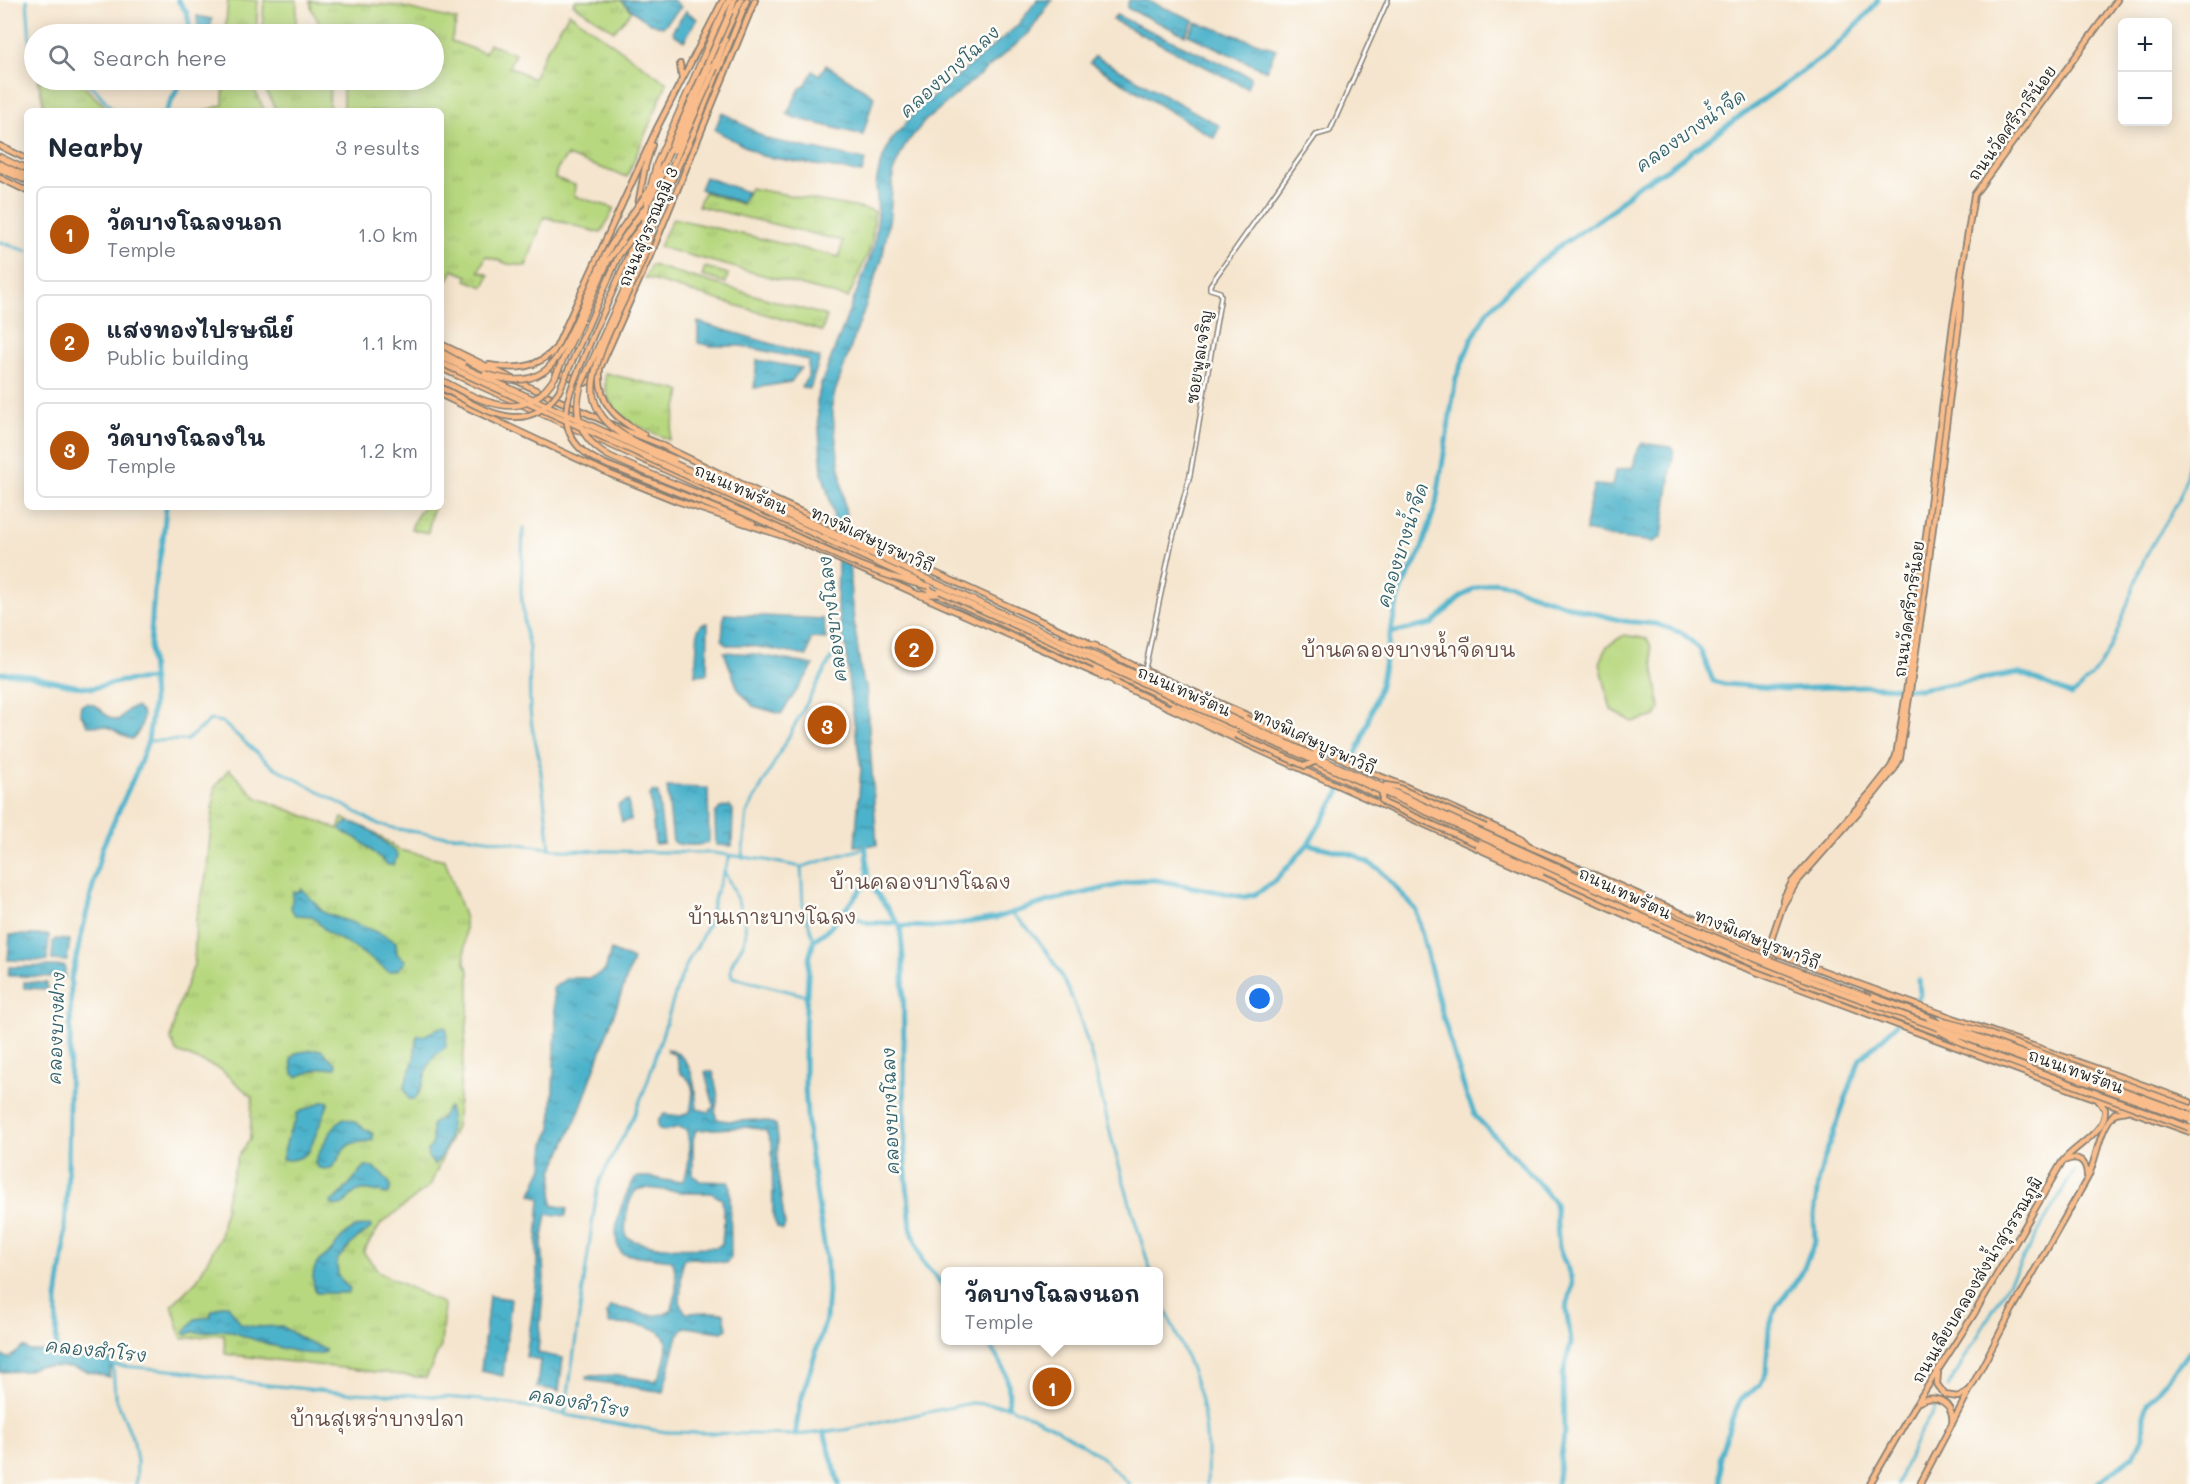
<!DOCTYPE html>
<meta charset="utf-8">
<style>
body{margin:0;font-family:Mali,"Playpen Sans Thai",sans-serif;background:#f2f2f3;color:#1f2937}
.controls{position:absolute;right:18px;top:18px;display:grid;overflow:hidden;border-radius:9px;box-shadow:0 3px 15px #0003}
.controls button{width:54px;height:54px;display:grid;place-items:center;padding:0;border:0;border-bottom:2px solid #e0e1e3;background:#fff;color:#1f2937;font:30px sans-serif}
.you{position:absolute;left:1260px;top:999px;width:21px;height:21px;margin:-15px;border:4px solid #fff;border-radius:50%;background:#1a73e8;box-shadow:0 0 0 9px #1a73e833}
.badge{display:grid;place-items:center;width:39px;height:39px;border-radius:50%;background:#b45309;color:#fff;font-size:20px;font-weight:700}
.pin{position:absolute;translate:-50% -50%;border:3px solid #fff;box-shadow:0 2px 6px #0006}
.popup{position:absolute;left:941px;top:1267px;width:222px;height:78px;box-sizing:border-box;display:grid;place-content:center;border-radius:9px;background:#fff;filter:drop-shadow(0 2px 4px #0005);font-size:20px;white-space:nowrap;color:#747a83}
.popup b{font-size:22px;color:#1f2937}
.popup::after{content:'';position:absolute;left:50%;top:100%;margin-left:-12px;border:12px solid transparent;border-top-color:#fff}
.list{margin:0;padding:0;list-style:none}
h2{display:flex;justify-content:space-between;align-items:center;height:78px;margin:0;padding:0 24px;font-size:26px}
h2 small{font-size:20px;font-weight:400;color:#747a83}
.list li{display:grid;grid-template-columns:39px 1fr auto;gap:18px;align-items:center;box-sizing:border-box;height:96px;margin:0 12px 12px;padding:0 12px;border:2px solid #e0e1e3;border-radius:9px}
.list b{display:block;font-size:22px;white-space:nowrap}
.list p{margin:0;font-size:20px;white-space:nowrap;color:#747a83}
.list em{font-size:20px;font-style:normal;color:#747a83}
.icon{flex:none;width:33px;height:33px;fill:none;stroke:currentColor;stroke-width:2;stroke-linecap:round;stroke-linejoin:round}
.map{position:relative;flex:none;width:2190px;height:1484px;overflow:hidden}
.search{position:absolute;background:#fff;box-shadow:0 3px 15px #0003;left:24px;top:24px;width:420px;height:66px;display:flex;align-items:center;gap:15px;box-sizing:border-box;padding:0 21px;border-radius:33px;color:#747a83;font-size:22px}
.panel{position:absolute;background:#fff;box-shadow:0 3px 15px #0003;left:24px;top:108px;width:420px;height:402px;border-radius:9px}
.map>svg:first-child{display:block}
.grass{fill:url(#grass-tufts);stroke:#6a7a4e;stroke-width:1.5}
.park{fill:url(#park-dots);stroke:#6a7a4e;stroke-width:1.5}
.garden{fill:#b8d880;stroke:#6a7a4e;stroke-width:1.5}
.water{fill:url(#water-ripples);stroke:#346774;stroke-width:1.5;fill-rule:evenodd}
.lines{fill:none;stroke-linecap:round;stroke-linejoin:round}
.canal{stroke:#4cb2cb;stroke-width:3}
.river{stroke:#4cb2cb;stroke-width:5}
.minor-casing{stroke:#888075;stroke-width:6}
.major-casing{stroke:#888075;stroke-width:8}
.highway-casing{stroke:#888075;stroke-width:8}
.minor{stroke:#fff;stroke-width:3}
.major{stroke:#f9bc8a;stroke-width:4.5}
.highway{stroke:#f9bc8a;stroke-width:5}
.major-bridge-casing{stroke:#888075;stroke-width:8;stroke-linecap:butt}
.highway-bridge-casing{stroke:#888075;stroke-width:8;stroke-linecap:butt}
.major-bridge{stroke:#f9bc8a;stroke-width:4.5}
.highway-bridge{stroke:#f9bc8a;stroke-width:5}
.labels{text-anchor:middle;stroke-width:5;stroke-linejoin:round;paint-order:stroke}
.street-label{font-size:16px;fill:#1c1c1c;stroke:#fdfcf7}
.water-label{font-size:18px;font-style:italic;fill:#32606b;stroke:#fdfcf7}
.quarter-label{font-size:20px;fill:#664b44;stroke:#fdfcf7}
</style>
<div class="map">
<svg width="2190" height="1484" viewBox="0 0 2190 1484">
<defs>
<pattern id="grass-tufts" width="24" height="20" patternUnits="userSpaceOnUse" patternTransform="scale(1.5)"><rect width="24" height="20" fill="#b8d880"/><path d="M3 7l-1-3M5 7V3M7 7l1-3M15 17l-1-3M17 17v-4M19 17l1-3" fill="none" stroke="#9eb96e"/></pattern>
<pattern id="park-dots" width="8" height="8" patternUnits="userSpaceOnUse" patternTransform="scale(1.5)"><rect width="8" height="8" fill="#b8d880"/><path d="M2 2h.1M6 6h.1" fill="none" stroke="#9eb96e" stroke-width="1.8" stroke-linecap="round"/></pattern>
<pattern id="water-ripples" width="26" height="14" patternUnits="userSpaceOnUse" patternTransform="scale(1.5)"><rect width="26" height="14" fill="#4cb2cb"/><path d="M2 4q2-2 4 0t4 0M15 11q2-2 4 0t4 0" fill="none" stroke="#3e90a4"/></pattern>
</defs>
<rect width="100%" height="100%" fill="#fdfcf7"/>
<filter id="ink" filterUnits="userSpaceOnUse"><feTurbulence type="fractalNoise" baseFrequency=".0167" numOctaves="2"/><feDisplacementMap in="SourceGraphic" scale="12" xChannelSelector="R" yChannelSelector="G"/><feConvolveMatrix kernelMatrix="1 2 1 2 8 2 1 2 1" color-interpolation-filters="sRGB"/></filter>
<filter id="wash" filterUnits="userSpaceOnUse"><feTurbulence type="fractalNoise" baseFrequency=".008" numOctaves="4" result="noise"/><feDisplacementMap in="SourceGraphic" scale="24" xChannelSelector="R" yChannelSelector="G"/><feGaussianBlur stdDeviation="1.35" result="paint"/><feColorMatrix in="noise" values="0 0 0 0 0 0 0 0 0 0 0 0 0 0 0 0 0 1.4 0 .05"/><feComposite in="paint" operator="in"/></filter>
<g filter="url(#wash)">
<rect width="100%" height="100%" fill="#f5e5ce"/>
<path class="grass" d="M228,0h30l-2,34h-31z
M576,0h45l11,11 -18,20 -41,-27z
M310,1l89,5 58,14 -6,21 34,12 4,-9 26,10 -6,12 24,13 11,-25 25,-41 98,70 -40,94 -60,-21 -10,13 -2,9 20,7 -1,11 40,12 -13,25 -57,-16 -18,49 -18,-2 -22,-8 -7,15 10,4 -5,12 -18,-7 2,-4 -15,-6 -6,11 -6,-2v-168h-98v-31h91v-46h-109l-13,-24z
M38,80h39l33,31h-65z
M224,80h29v7l12,24h-60l18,-6z
M262,80h66l2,5 -1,26h-52l-10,-18z
M750,188l125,23 -4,36 -23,51 -189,-51 14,-29 166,39 4,-16 -145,-35 6,-14 38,12z
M651,265l176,51 -5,15 -177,-53z
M705,267l23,7 -2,9 -24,-7z
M605,373l76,18 -12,49c-33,-16 -67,-22 -64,-67z
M229,769l27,28 82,32 4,-11 30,13 27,19 46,10 20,59v44l4,8v33l-13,123 -26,59 -49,38 -18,28 17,21 64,31 -3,42 -15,32 -201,-24 -1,-20 -42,5 -10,-34 25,-25 23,-43 7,-41 11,-40 12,-16 2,-43 -32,-28 -43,-17 -6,-12 5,-28 18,-47 2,-46 10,-42 9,-90z"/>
<path class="park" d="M423,507h10l-5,26 -17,-4 4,-10z"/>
<path class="garden" d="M264,0h33l-2,34h-33z
M1624,635l23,4 3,5 10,64 -4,8 -23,6 -22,-12 -11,-47 7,-17z"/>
<path class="water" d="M621,0h52l8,7 -18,20c-18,-4 -29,-15 -42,-27z
M1037,0h15l-23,33 -104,88 -20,24 -12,27 -3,44 -8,43 -47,133 -3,13 3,28 12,90 4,75 11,82 4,5 11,160 -22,1 6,-78 -12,-81 -3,-40 -5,-17 -4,-25 1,-42 -5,-51 -11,-40 -5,-70 4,-18 53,-137 4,-32 -2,-31 4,-19 10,-23 27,-32 100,-84z
M1129,0h17l48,20 -9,15 -58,-27z
M686,11l11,8 -13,22 -10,-7 -1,-4z
M1116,15l135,62 -4,11 -134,-68z
M197,16l15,3 -2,12 -12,-1z
M1196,22l80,27 -10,22 -78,-36z
M1095,56l125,70 -6,12 -124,-75z
M826,65l48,31 -11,39 -68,-17 -8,-4 13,-26 5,-2 8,-15 6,4z
M722,112l45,27 98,21 -3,13 -100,-17 -47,-26z
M705,177l42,15 -5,11 -42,-14z
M698,322l122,36 -9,28 -2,3 -8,-2 7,-10v-17l-67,-14h-30l-13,-3z
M757,360l44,8 -10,14 -37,6z
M1642,443l28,4 4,3 -12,86 -8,6 -43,-5 -25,-6 1,-17 7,-29 18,1 3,-15 18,-4 4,-16z
M724,614l99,5 3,20 -15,-1 -4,18 -60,-11h-21l-4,-6z
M708,623l-1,51 -12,1 3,-46 4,-5z
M724,652l30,2 60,11 -33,49 -28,-8 -15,-17z
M87,703c18,3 14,15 31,17l11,-11 7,-2 7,7c-1,11 -2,17 -11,25 -11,-2 -17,-11 -28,-13 -5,-1 -11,0 -16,0l-8,-14 1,-7z
M667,787l41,1 1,53c-7,6 -28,5 -36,1z
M653,791l5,2 6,50 -9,1 -5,-49z
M627,800l1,1 3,19 -9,2 -4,-17z
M730,806l3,4 -1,36 -16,-1 -1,-24v-7l5,-6z
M352,822l20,9 24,22 2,3 -5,9h-5l-30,-26 -15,-7 -3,-4 7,-5z
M301,889c8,5 19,22 24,24 23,9 48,15 71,29l1,12 8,6v3l-8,7 -8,2 -34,-24 -28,-16 -15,-16 -17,-1 -4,-7 2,-16h6z
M10,935h39l-2,26 -39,-1z
M55,939l15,1 -3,21 -15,-1 1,-18z
M611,950l22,10 -53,150 -27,61 -1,34 15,3 -1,8 -19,-2 -5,28 2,37 -6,74 25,5 -4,33 -22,-4 3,-27 -14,-3 11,-79v-36l3,-44 -9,-4 12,-27 2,-24 6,-14 5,-103 -3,-38 14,-10h23l15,-7z
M65,966v11l-57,-1 1,-9z
M24,982l23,1v6l-23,-1z
M441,1027h4l2,4 -1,16c-3,3 -8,5 -11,9 -12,11 -9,31 -20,43h-6l-5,-11 10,-29 3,-23 9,-1z
M667,1049c27,7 28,37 30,60l12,3 5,-6 -9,-34h8l5,25 -3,16 2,6c20,6 40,-4 59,6l2,14 -1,30 8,56 -2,5 -6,-3 -4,-10 -1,-72 -6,-14 -14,-4 -56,3 -3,9v36l7,6 28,1 2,3 1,73 -5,5 -32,-5 -10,1 -2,5 -2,40 6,9 22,-1 16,1 3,16 -5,3 -37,-5 -7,8 -15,57 -76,-12 -1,-4 32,-1 37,6c7,-7 9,-17 11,-27 7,-33 -35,-29 -57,-30l-2,-11 3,-6c22,0 40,15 61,4 6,-15 7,-36 1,-51l-50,-6c-15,-21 2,-57 13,-76 17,-5 32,7 49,2 6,-15 6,-34 3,-49l-8,-4 -15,4 -6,-3v-7l6,-7 17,2 9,-4c3,-17 7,-30 -10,-39 -3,-10 -1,-19 -13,-22zM645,1188l46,5h20l11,6 2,21 -2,24 -5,3c-29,0 -66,4 -91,-10 -2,-15 1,-35 10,-47z
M313,1050h8l15,14v4h-15l-24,9 -4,-3 -2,-15 5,-6z
M324,1101l5,1 -20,49c-6,7 -18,11 -27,8l7,-26 7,-12 1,-8z
M449,1107c5,17 -1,46 -15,58l-6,-8 -1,-6 5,-6v-21l8,-5z
M344,1118l9,3 20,13v6c-8,3 -18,1 -24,5 -13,7 -9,31 -32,22l-2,-5c4,-11 19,-39 29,-44z
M365,1166c12,1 19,9 26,19l-1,6 -3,3c-13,-2 -24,-9 -35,1 -4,4 -7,8 -11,11l-9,-1 -1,-3 9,-7z
M371,1225v3l-16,12 -18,20 1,16 12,13 -2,4h-32c-4,-10 -5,-23 3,-32 4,-4 11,-7 14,-12 10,-15 20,-24 38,-24z
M489,1296l22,3 -8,77 -22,-5z
M223,1305h5l13,19 15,3 26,-1 22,14 21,9v3c-20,8 -76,-15 -96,-21 -9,-3 -25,3 -37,1l-5,3 -3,-2 11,-14 15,-2 2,-6z
M24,1347l6,4h34l49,9 -4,17 -38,-10 -34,-1 -11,5 -26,1v-17l9,3z"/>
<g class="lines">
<path class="canal" d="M27,0l3,43 4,6
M83,80l11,8 20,23
M0,242l27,9
M523,528l-2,63 4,38 4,19 1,62 2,17 7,30 11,91
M2072,695c46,-35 50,-88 73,-137 10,-21 25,-39 34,-60 6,-13 8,-27 11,-41
M148,741l39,-1 23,-20 12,2 50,44 106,58 19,5 38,6 31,1 96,14 151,3 52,7 36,7 64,-19
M742,857l5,-44 92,-169 8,-4
M801,867l2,39 11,34
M724,871c8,15 25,51 21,67 -3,15 -18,22 -13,39l76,19
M1011,913c69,56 81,150 102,231 12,43 24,85 38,128
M1158,1293c15,35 34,71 43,108 6,27 7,55 6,83
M110,1365l72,6 76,13 89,9 71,2 63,5 42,6 59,12 84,14 129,3 49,-5 127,-27 37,3 44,20 47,29 30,29
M113,1365l2,31 19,46 3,20 -1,22
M1948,1387l126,-216
M565,1415l32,-225 4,-12 33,-62 13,-33 32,-101 12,-27 6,-8 11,-24 8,-30 14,-37
M1897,1484l21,-48 18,-29"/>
<path class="river" d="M178,0l9,13 4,21
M166,111l16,-31
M1390,633l42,-9 26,-25 15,-10 21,-7 17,3 18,8 52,17 43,11 32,3 26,9 18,16 13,32 11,3 61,5 77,-3 57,3 101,-16 52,22
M0,673l20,1 55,12 18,2 30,-7 30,-2
M152,673l-2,-29 4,-53 9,-52 3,-32
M865,839l3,42 32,45 3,31 2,206 6,65 11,33 24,28
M1308,844l46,11 25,14 37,41 25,100 25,84 10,23 48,49 31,37 4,45 12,29 1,9 -6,23 5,33 -8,33 1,61 -7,48
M841,913l28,10h28
M900,926l38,1 58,-9 53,-17 92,-21h15l89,17 11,-3 20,-14 32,-36 31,-51 22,-51 19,-56 15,-75 6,-22 20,-38 15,-47 20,-126 15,-37 16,-29 27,-28 44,-37 52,-35 27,-26 30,-17 165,-119 38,-39 8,-11
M986,1340c16,24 26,37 22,66
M56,1357l1,-58 7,-49 4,-82 3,-189 31,-131 36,-80 10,-27 5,-36 -1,-29
M824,1432l15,52
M795,1435l5,-32 26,-84 2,-28 -2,-34 -17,-113 -4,-57v-62l4,-66 5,-19 16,-12 38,-47
M1721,1484l-1,-28 12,-37 9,-20 19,-14 6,-12 3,-46 8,-21 23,-30 15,-34 -1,-26 4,-33 6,-24 36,-100 31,-29 29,-35 -1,-15
M2096,1484l38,-29 9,-18 1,-22 4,-12 42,-52"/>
</g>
</g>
<g filter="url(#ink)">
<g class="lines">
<g class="minor-casing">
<path id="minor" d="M1145,669l27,-128 18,-66 31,-179 -1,-4 -10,-3v-4l106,-150 14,-4 58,-131"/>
</g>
<g class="major-casing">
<path id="major" d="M680,64l2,15
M694,132l53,-132
M0,146l27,13
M0,178l27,13
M604,311l25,-57 16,-87 7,-22
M441,344l101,49 82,37 33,13 118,57 312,142
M555,351l-3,11 4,9 29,12 9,-5
M489,365c27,5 48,4 67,-17l101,-220 66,-128
M441,388l7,3
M441,395l169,79 67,27 121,40 308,137
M644,435c-28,-16 -47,-31 -44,-67l53,-119 102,-249
M633,475l120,48
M1094,646l43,21 160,70 70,34 35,14 119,54 7,7c80,34 158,71 238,103 140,55 283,101 424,153
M1164,680l81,38
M1116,683l141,66 475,214 326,122 132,47
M1172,706l63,29
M1486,827l38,17
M1477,844l64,30
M1783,905v-6l9,-17 80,-91 19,-24 5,-11 10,-63 47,-369 21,-129 143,-195
M1768,949l15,-44 13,-22 79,-90 20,-25 5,-10 25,-168 34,-266 3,-46
M2064,1161c14,-7 23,0 23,15
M1938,1373l-1,11 8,11 13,2 10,-6
M1919,1402c17,-10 36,2 33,22
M1870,1484l43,-75 61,-95 88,-152c12,-16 45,-30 43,-53l-7,-9
M1920,1484l92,-174 75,-131c10,-20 12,-51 28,-66l11,-2"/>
</g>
<g class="highway-casing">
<path id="highway" d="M730,12l4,-12
M717,25l12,-25
M710,66l31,-66
M715,68l10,-28
M0,157l27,13
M0,164l27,13
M0,169l27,12
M441,348l58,28
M441,368l463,210
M441,380l21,11
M921,586l746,341 94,40 181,67
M918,595l19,-1
M1062,638l34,8
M1096,669l21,14
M1634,900l32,7
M1652,907l122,52
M1633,917l18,5
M1866,994l68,25
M2112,1083l78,29"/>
</g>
<use href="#minor" class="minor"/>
<use href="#major" class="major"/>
<use href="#highway" class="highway"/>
<g class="major-bridge-casing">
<path id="major-bridge" d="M604,311c-8,17 -15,34 -22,51 -13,30 -28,64 1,89 14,12 34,17 50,24
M448,391c38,20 79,47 111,0l60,-136 46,-60 29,-63
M1235,735l70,31 9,-4 2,-10 -3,-4 -68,-30
M1477,844l-91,-40 -4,-3v-11l4,-5 11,2 89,40"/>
</g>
<g class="highway-bridge-casing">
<path id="highway-bridge" d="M717,25l-60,138 -8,30 -11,58 -8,26 -49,108c-9,31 0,55 28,71 47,22 97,39 145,61 56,25 114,58 175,69
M674,150l36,-84
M654,182l11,-21 65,-149
M649,201l13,-26
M441,352l22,12
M441,357l1233,563 90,38 107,40
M441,363l478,219
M485,374c20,6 40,10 58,-2 24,-15 48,-91 63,-118 12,-22 28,-42 42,-62
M462,391c36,18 68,26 93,-14l53,-116 36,-52
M675,459c-29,-13 -72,-25 -81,-60 -9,-34 36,-105 49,-140 8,-21 11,-44 19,-65 15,-43 35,-84 53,-126
M751,495l139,63
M940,591l776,352 100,40 374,137
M1929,1019l261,96
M1942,1021l39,10 209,77
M1940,1031l26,14 224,83"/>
</g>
<use href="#major-bridge" class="major-bridge"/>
<use href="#highway-bridge" class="highway-bridge"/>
</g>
</g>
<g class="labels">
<g class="street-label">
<text transform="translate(2012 123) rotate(-54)" y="6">ถนนวัดศรีวารีน้อย</text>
<text transform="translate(648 227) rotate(-67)" y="6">ถนนสุวรรณภูมิ 3</text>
<text transform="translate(1199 357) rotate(-81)" y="6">ซอยพูลเจริญ</text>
<text transform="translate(741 489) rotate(24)" y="6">ถนนเทพรัตน</text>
<text transform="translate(872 539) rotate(25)" y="6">ทางพิเศษบูรพาวิถี</text>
<text transform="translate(1909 609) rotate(-82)" y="6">ถนนวัดศรีวารีน้อย</text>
<text transform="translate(1184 691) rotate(24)" y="6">ถนนเทพรัตน</text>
<text transform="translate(1314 741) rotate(25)" y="6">ทางพิเศษบูรพาวิถี</text>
<text transform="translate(1625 893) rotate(25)" y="6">ถนนเทพรัตน</text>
<text transform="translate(1757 939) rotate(22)" y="6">ทางพิเศษบูรพาวิถี</text>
<text transform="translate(2076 1071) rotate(20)" y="6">ถนนเทพรัตน</text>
<text transform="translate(1977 1280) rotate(-59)" y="6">ถนนเลียบคลองส่งน้ำสุวรรณภูมิ</text>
</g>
<g class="water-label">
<text transform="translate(950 72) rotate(-42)" y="6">คลองบางโฉลง</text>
<text transform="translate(1691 131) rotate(-35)" y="6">คลองบางน้ำจืด</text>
<text transform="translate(1403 545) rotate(-72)" y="6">คลองบางน้ำจืด</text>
<text transform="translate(833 619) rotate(-97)" y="6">คลองบางโฉลง</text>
<text transform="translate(57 1028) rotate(-88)" y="6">คลองบางฝาง</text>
<text transform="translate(891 1111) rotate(-92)" y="6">คลองบางโฉลง</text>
<text transform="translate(96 1351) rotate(6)" y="6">คลองสำโรง</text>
<text transform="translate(579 1403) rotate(10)" y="6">คลองสำโรง</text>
</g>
<g class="quarter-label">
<text x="1408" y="657">บ้านคลองบางน้ำจืดบน</text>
<text x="920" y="889">บ้านคลองบางโฉลง</text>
<text x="772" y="924">บ้านเกาะบางโฉลง</text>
<text x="377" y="1426">บ้านสุเหร่าบางปลา</text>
</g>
</g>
</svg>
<div class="controls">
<button>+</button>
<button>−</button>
</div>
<div class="you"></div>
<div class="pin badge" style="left:1052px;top:1387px">1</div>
<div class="popup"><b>วัดบางโฉลงนอก</b>Temple</div>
<div class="pin badge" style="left:914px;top:648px">2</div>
<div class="pin badge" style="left:827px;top:725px">3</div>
<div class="search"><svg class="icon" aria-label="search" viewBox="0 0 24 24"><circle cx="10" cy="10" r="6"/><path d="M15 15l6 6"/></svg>Search here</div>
<section class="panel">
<h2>Nearby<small>3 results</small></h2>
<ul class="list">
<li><span class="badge">1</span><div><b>วัดบางโฉลงนอก</b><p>Temple</p></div><em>1.0 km</em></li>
<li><span class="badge">2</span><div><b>แสงทองไปรษณีย์</b><p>Public building</p></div><em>1.1 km</em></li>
<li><span class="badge">3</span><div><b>วัดบางโฉลงใน</b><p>Temple</p></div><em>1.2 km</em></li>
</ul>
</section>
</div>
